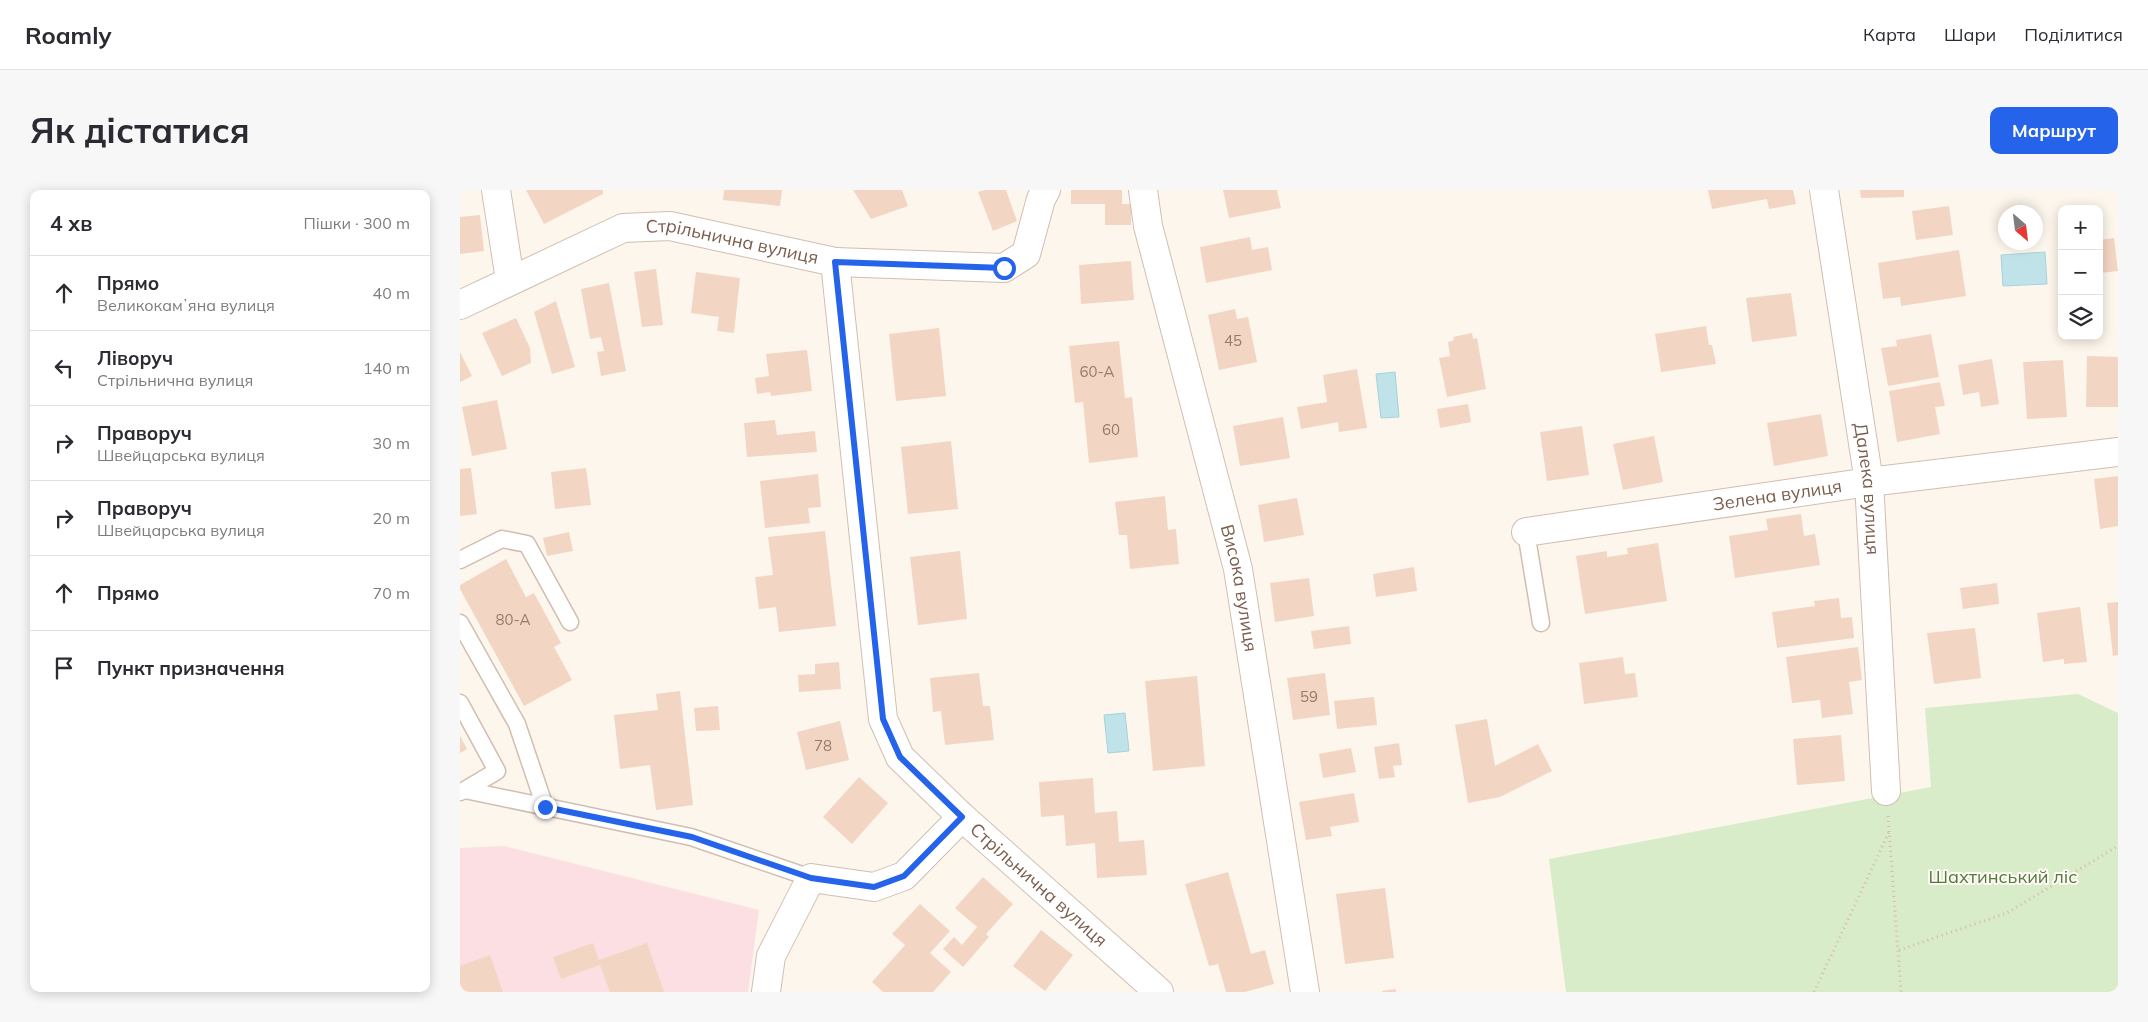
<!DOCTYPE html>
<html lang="uk">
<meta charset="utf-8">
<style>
body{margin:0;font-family:Mulish,sans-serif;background:#f7f7f7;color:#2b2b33}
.controls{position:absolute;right:15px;top:15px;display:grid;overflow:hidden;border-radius:10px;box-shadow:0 2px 12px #0003}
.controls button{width:45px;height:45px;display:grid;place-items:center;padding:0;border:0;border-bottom:1px solid #e1e1e2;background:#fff;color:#2b2b33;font:25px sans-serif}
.compass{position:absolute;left:1538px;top:15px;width:45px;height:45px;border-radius:50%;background:#fff;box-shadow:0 2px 12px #0003;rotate:152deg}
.stop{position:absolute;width:15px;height:15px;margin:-11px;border:4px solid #2563eb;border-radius:50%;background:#fff}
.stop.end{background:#2563eb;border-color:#fff;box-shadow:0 1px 5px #0008}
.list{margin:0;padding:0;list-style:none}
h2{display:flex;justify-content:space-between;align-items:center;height:65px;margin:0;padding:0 20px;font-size:21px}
h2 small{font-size:16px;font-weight:400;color:#7c7c81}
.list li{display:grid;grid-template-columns:32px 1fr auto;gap:15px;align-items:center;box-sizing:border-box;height:75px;padding:0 20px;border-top:1px solid #e1e1e2}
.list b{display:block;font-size:19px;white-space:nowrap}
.list p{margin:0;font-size:16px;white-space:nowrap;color:#7c7c81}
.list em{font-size:16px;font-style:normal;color:#7c7c81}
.icon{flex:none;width:28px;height:28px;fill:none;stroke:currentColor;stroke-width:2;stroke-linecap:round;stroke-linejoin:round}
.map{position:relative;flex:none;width:1658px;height:802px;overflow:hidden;border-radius:10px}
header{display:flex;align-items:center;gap:30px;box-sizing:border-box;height:70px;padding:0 25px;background:#fff;border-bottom:1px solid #e1e1e2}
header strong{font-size:24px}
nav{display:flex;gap:28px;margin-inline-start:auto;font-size:18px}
.intro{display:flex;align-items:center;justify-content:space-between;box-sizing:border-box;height:120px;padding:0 30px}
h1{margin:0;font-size:35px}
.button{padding:12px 22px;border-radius:10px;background:#2563eb;color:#fff;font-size:18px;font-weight:700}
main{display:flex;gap:30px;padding:0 30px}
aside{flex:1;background:#fff;border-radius:10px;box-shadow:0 2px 12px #0003}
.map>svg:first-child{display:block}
.medical{fill:#fbdfe3}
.green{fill:#d8ecc9}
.water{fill:#bfe3e8;stroke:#a5d3da}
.building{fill:#f3d5c3}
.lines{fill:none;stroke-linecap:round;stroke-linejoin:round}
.lane-casing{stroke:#d1beb0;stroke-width:19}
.street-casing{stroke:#d1beb0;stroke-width:30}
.path{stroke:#d9b8a5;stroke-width:3;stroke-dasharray:1 4;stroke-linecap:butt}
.lane{stroke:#fff;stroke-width:16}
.street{stroke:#fff;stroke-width:28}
.route{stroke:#2563eb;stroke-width:6}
.labels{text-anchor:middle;stroke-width:4;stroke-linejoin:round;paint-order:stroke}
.number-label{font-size:15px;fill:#987a6a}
.street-label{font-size:18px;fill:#7a5c4d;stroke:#fffaf3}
.park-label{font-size:18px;fill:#537a41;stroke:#fffaf3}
</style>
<header>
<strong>Roamly</strong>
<nav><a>Карта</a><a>Шари</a><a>Поділитися</a></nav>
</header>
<div class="intro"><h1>Як дістатися</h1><a class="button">Маршрут</a></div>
<main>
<aside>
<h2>4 хв<small>Пішки · 300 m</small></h2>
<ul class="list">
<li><svg class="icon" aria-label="ahead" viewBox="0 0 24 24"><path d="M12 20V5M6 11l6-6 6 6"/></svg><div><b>Прямо</b><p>Великокамʼяна вулиця</p></div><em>40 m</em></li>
<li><svg class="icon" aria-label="left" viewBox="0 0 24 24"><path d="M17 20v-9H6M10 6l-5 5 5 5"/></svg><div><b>Ліворуч</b><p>Стрільнична вулиця</p></div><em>140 m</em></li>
<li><svg class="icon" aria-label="right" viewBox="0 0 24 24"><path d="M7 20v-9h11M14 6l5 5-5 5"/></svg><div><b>Праворуч</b><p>Швейцарська вулиця</p></div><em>30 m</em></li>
<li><svg class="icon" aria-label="right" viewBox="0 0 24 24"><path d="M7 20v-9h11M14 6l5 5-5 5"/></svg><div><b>Праворуч</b><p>Швейцарська вулиця</p></div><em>20 m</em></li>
<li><svg class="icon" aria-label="ahead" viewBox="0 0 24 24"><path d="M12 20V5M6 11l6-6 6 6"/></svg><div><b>Прямо</b></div><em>70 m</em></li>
<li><svg class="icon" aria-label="arrive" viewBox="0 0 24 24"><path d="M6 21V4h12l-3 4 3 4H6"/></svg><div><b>Пункт призначення</b></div></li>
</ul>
</aside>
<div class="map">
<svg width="1658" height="802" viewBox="0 0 1658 802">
<rect width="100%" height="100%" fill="#fdf6ec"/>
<path class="medical" d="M44,656l255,64 -11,82h-288v-144z"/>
<path class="green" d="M1618,504l40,19v279h-552l-17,-133 382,-72 -6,-79z"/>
<path class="water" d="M1585,62l2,32 -44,2 -2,-31z
M935,182l4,45 -18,1 -5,-44z
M665,523l4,38 -21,2 -4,-38z"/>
<path class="building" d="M66,0h77v4l-59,30z
M264,0h58l-2,16 -57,-6z
M393,0h49l6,16 -37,13z
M525,0h21l11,31 -24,10 -15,-39z
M611,0h51v14h9v21h-26v-21h-34z
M763,0h54l4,18 -52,10z
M1248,0h85l3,14 -27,5 -2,-10 -55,10z
M1400,0h44v7l-43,1z
M1489,16l4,29 -37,5 -4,-29z
M20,25l4,36 -24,3v-37z
M790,47l2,13 16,-3 4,23 -66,13 -6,-36z
M1654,48l4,33 -19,2v-33z
M1499,60l7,46 -65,10 -1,-9 -17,2 -5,-36z
M671,71l3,39 -53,4 -2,-39z
M196,79l7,56 -21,2 -8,-55z
M236,82l44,6 -6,55 -17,-2 2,-14 -28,-4z
M149,93l17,88 -25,5 -4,-24 7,-1 -3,-14 -11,2 -9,-50z
M1331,103l6,43 -45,6 -6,-44z
M96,111l19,66 -23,7 -18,-62z
M775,119l2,10 11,-2 9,45 -38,8 -11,-55z
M56,128l14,30 1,15 -29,13 -20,-43z
M1246,136l3,19h3l4,19 -55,8 -6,-38z
M479,138l7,68 -50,5 -7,-67z
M1012,143l1,6 4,-1 9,51 -39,8 -8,-39 11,-2 -2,-14 6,-2 -1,-3z
M1471,144l8,43 -51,9 -7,-38 16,-2 -1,-6z
M659,151l6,57 7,-1 6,60 -49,6 -6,-61 -8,1 -6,-57z
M347,160l5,41 -41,5 -1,-4 -13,2 -2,-16 14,-2 -3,-22z
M0,162l12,24 -12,6z
M1627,166l31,1v50h-32z
M1532,169l7,45 -18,3 -2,-15 -16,3 -5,-30z
M1603,170l4,57 -40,2 -4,-57z
M897,179l10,59 -28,4 -1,-10 -37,7 -4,-22 30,-5 -4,-27z
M1480,192l5,24 -10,1 5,27 -43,8 -8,-51z
M37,210l10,49 -35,7 -10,-49z
M1008,214l3,18 -31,6 -3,-19z
M1361,224l7,42 -54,10 -7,-43z
M823,227l7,41 -50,8 -7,-40z
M315,230l2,15 38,-4 2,21 -70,5 -3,-34z
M1122,236l7,49 -42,6 -7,-49z
M1194,246l9,46 -40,8 -10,-46z
M491,251l7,68 -50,5 -7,-67z
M11,278l6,46 -17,2v-47z
M126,278l5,37 -36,4 -4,-37z
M358,284l3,33 -13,1 2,15 -45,5 -5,-47z
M1658,286v50l-18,3 -6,-50z
M705,306l3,34 8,-1 3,35 -49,5 -3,-34h-8l-4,-33z
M837,308l7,37 -40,7 -6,-37z
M1341,324l3,22 11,-2 5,31 -85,13 -6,-42 39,-6 -2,-11z
M365,341l11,95 -57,6 -3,-25 -17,2 -4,-32 18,-2 -5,-38z
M109,342l4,19 -26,5 -4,-18z
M1198,353l9,58 -82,13 -9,-58 31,-5v6l21,-3 -1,-6z
M500,361l7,68 -49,6 -8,-68z
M46,369l20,38 8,-4 27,50 -7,4 18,33 -48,26 -64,-117v-4z
M954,377l3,24 -41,6 -3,-23z
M849,388l5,38 -39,6 -5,-39z
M1537,393l2,21 -36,5 -3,-21z
M1379,408l2,20 11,-1 2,21 -77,10 -5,-36 43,-6 -1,-5z
M1658,412v53l-5,1 -6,-53z
M1620,417l7,55 -23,2v-5l-21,3 -6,-49z
M889,436l2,18 -37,5 -3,-18z
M1515,438l6,50 -47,6 -7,-51z
M1398,457l4,33 -13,2 4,32 -31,4 -2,-18 -28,3 -6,-46z
M1163,467l2,17 10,-1 3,24 -54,7 -5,-41z
M379,472l2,27 -42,3 -1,-17 17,-1v-10z
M519,483l4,33h7l4,34 -49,5 -4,-34 -8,1 -3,-34z
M865,483l5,42 -37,5 -6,-42z
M737,486l8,90 -52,5 -8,-90z
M220,501l13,114 -37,5 -6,-45 -30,4 -6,-54 44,-5 -2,-16z
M914,507l3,28 -40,4 -3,-28z
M258,516l2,24 -24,1 -2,-23z
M1027,529l8,47 43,-22 14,27 -52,26 -32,6 -13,-78z
M380,531l9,39 -43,10 -9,-38z
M1381,545l4,46 -48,4 -4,-46z
M0,546l7,13 -7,4z
M939,553l3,22 -9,1 2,11 -16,2 -5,-32z
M891,558l5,24 -33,6 -4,-24z
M399,587l29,26 -36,41 -29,-27z
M633,588l2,35 22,-2 2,31 25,-2 3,35 -50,3 -2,-35 -29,3 -2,-31 -23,2 -2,-35z
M894,603l5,29 -29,5 2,9 -26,4 -7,-38z
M768,682l23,82 14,-4 9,34 -29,8h-19l-8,-28 -9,2 -24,-82z
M523,687l30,27 -27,30 3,3 -26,30 -20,-18 11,-12 8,8 15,-18 -22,-19z
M925,698l9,70 -49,6 -9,-70z
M460,714l30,27 -20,22 21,19 -18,20h-50l-11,-10 33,-37 -13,-11z
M581,740l32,25 -28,36 -32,-25z
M133,753l6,17 48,-17 17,49h-54l-10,-27 -39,14 -8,-22z
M30,765l13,37h-43v-26z
M936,799v3h-14v-1z"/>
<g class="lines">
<g class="lane-casing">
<path id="lane" d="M1066,342l15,91
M0,370l42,-21 25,5 43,78
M0,433l57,101 28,83
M0,513l37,68 -32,19
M0,602l5,-2 226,47 120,41"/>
</g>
<g class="street-casing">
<g id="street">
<path d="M36,0l14,90"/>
<path id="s1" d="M683,0l5,36 90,343 67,423"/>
<path id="s2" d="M1364,0l45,292 17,309"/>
<path d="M375,72l169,6 22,-14 15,-55 5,-9"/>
<path id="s3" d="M0,115l163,-77 47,-2 165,36 48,457 17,38 62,60 197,175"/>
<path id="s4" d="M1066,342l343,-50 249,-30"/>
<path d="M306,802l5,-36 40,-78 63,9 30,-11 58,-59"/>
</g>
</g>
<path class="path" d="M1428,626l13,176
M1439,760l108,-37 111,-67
M1354,802l75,-160"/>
<use href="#lane" class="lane"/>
<use href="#street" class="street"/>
</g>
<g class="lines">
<path class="route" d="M85,617l147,30 119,41 63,9 30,-11 58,-59 -62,-60 -17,-38 -48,-457 169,6"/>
</g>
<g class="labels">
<g class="number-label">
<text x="773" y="156">45</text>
<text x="637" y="187">60-А</text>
<text x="651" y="245">60</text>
<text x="53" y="435">80-А</text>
<text x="849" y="512">59</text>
<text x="363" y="561">78</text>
</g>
<g class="street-label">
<text dy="6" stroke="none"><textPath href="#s3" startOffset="291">Стрільнична вулиця</textPath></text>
<text dy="6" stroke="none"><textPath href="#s2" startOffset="302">Далека вулиця</textPath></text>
<text dy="6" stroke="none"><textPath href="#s4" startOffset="254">Зелена вулиця</textPath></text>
<text dy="6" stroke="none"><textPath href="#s1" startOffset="410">Висока вулиця</textPath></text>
<text dy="6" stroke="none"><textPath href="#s3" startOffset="1086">Стрільнична вулиця</textPath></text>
</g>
<g class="park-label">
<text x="1543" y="693">Шахтинський ліс</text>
</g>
</g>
</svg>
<div class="controls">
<button>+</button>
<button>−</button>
<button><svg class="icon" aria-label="layers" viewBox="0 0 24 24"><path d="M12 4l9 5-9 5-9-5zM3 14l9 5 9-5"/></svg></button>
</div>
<svg class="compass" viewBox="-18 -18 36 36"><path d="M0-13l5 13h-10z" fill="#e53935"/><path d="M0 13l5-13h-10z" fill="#7c7c81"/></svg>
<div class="stop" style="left:544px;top:78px"></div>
<div class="stop end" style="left:85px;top:617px"></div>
</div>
</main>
